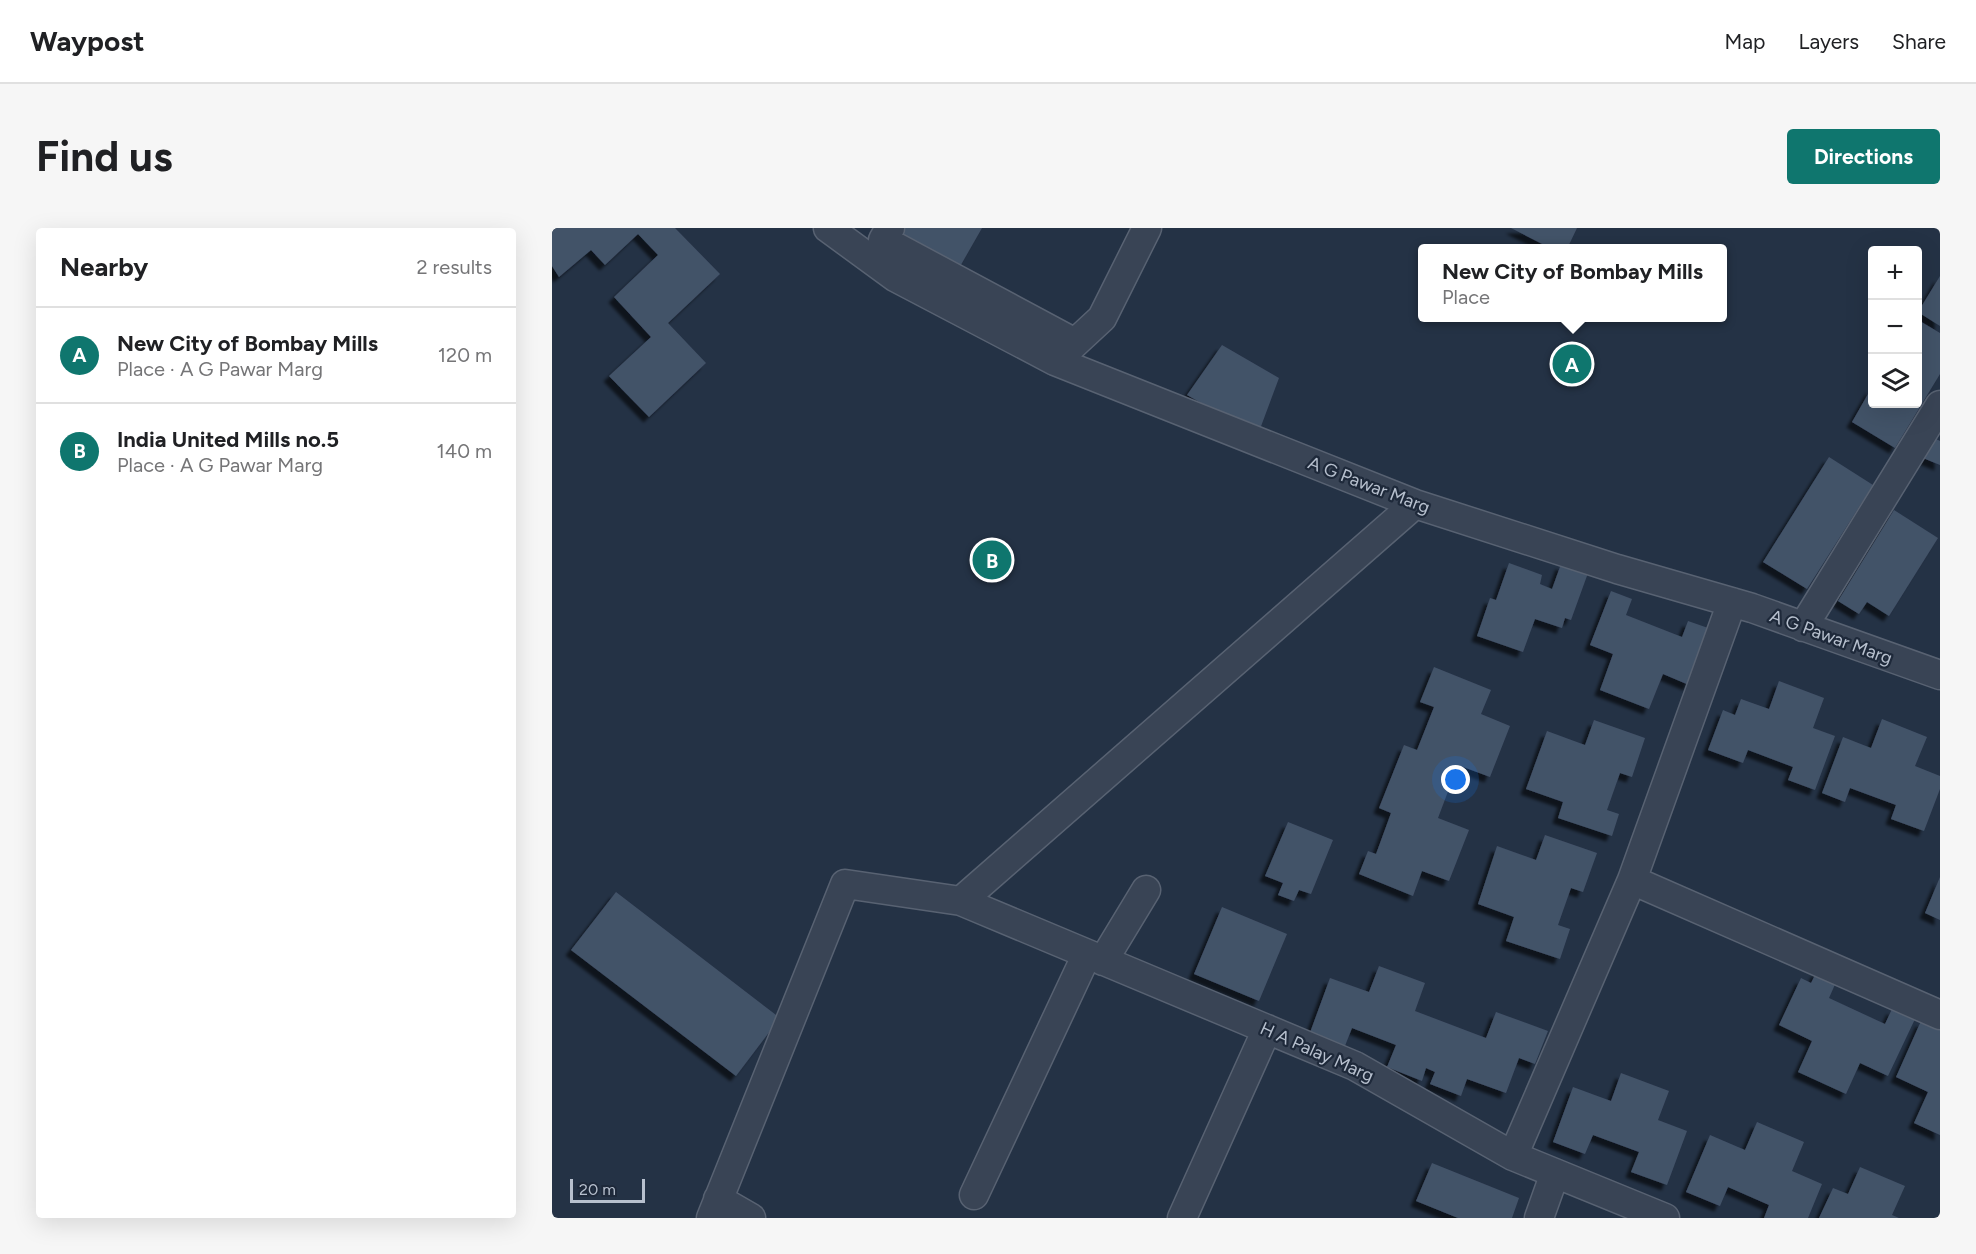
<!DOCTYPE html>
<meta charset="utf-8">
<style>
body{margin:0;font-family:Figtree,sans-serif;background:#f6f6f6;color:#202124}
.controls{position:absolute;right:18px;top:18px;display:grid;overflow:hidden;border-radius:6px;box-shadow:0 6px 24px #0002}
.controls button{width:54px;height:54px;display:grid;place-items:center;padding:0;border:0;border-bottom:2px solid #e0e0e0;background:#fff;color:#202124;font:30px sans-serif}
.scale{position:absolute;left:18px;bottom:15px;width:75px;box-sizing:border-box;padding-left:6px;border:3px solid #b7c0ce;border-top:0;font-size:16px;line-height:21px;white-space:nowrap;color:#b7c0ce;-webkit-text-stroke:4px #1e293a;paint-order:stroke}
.you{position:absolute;left:904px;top:552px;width:21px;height:21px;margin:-15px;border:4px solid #fff;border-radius:50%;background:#1a73e8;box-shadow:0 0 0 9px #1a73e833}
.badge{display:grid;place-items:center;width:39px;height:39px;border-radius:50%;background:#0f766e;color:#fff;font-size:20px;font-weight:700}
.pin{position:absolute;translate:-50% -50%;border:3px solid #fff;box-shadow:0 2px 6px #0006}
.popup{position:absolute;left:866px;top:16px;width:309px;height:78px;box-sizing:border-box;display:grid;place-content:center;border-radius:6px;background:#fff;filter:drop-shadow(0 2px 4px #0005);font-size:20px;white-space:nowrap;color:#757577}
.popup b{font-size:22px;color:#202124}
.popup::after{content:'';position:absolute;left:50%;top:100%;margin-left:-12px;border:12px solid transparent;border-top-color:#fff}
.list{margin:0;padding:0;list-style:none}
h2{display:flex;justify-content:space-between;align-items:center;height:78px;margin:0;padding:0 24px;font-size:26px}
h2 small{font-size:20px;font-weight:400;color:#757577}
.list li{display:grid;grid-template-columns:39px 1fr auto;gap:18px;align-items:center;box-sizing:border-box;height:96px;padding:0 24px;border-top:2px solid #e0e0e0}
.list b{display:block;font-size:22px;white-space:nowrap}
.list p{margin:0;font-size:20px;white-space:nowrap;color:#757577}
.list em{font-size:20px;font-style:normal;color:#757577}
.icon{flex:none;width:33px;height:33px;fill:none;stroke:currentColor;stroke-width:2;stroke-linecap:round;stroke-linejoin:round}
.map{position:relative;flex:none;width:1388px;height:990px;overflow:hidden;border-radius:6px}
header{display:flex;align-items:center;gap:36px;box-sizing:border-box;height:84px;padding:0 30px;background:#fff;border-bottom:2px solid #e0e0e0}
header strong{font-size:28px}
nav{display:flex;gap:33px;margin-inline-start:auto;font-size:21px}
.intro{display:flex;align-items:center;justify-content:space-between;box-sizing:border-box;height:144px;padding:0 36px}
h1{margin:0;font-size:42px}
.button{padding:15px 27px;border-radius:6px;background:#0f766e;color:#fff;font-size:21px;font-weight:700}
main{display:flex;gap:36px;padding:0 36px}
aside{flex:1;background:#fff;border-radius:6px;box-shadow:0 6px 24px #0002}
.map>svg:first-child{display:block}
.building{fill:#435268;filter:url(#shadow)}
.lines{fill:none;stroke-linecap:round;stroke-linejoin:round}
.minor-casing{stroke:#586272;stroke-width:31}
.minor{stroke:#394455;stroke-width:28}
.labels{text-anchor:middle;stroke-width:4.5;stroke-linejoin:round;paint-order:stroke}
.street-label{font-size:18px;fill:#b7c0ce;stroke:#1e293a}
</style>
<header>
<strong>Waypost</strong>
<nav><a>Map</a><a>Layers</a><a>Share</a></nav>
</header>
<div class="intro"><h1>Find us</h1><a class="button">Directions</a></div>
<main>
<aside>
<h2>Nearby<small>2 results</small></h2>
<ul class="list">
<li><span class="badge">A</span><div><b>New City of Bombay Mills</b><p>Place · A G Pawar Marg</p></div><em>120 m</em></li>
<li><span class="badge">B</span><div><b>India United Mills no.5</b><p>Place · A G Pawar Marg</p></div><em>140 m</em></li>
</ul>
</aside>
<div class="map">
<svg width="1388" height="990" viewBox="0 0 1388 990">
<defs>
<filter id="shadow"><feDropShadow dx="-5.5" dy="5.5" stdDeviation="1.5" flood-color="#0009"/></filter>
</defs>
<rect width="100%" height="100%" fill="#243245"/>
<path class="building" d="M0,0h123l45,46 -52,49 38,40 -57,54 -40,-41 42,-39 -37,-40 44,-42 -20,-21 -33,31 -14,-15 -32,27 -7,-11z
M348,0h82l-24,42 -62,-35z
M959,0h66l-10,21h-15z
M1388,48v50l-22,-14z
M1366,92l22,13v41l-45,74 -43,-26 20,-35v17h46z
M670,117l57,33 -19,51 -34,-12 -39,-22z
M1380,209l8,4v24l-17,-7z
M1277,229l44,28 -66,104 -44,-27z
M1342,282l44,28 -49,78 -22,-14 -8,12 -21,-13z
M957,335l33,12 -2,9 12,5 9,-25 27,9 -17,47 -6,-2 -3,10 -27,-9 -12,33 -46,-16 13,-38 6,2z
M1059,363l21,8 -6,16 56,22 6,-16 23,8 -22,56 -26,-11 -14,35 -49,-19 13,-36 -23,-9z
M882,439l57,23 -10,24 29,12 -20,51 -32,-12 -20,53 31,12 -20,51 -27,-10 -9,25 -54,-22 9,-23 8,3 15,-41 -12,-5 25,-63 13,5 17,-43 -14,-5z
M1227,453l45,17 -11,30 22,8 -20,54 -27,-10 5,-13 -45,-17 -5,13 -35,-13 15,-40 12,5 6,-16 28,10z
M1330,491l45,18 -12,29 25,10v13l-16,42 -33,-12 5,-14 -46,-17 -5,14 -23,-9 21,-56 28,11z
M1042,492l51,18 -13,39 -12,-4 -13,37 12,4 -7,22 -54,-18 5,-16 -37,-13 21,-58 38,14z
M736,594l45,18 -22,54 -12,-4 -5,11 -16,-6 5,-12 -18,-7z
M993,607l52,18 -14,39 -12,-4 -13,37 12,4 -10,30 -54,-18 8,-24 -36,-13 19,-58 39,14z
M1388,649v43l-15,-7z
M64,664l164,126 -44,58 -165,-126z
M670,679l65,27 -28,67 -65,-27z
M827,738l46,17 -10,28 71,27 10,-26 52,19 -13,33 -16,-6 -13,35 -39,-14 -6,17 -31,-12 5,-12 -9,-4 -4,13 -35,-14 9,-22 -44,-17 -9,23 -35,-13 22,-60 39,14z
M1265,743l20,9 -8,18 56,26 7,-15 23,10 -27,57 -28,-13 -14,31 -48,-22 14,-31 -33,-16 22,-47 10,5z
M1369,793l19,9v105l-26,-12 14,-31 -32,-15z
M1069,845l48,18 -11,29 29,11 -20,54 -36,-13 8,-20 -46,-17 -8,19 -32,-12 20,-55 38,14z
M1205,894l47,20 -12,29 30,13 -14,34h-44l5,-13 -41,-18 -8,19 -34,-14 24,-57 35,15z
M880,935l87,35 -7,20h-54l-42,-17z
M1308,939l45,19 -13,29 7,3h-80l14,-30 15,6z"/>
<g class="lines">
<g class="minor-casing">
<path id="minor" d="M276,0l67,49 160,84 360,143 202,65 135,39 188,67
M338,0l-7,12 192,103
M509,128l41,-38 45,-90
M1251,399l137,-222
M1080,652l308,135
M409,673l394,165 158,90 152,62
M551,733l43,-71
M961,928l119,-276 100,-278
M422,967l113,-241
M166,971l33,19
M159,990l134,-334 116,17 454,-397
M630,990l85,-189
M987,990l16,-45"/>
</g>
<use href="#minor" class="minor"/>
</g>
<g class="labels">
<g class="street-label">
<text transform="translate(817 257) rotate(21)" y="6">A G Pawar Marg</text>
<text transform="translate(1279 409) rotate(20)" y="6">A G Pawar Marg</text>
<text transform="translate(765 824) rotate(24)" y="6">H A Palay Marg</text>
</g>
</g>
</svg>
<div class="controls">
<button>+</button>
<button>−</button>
<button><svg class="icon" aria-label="layers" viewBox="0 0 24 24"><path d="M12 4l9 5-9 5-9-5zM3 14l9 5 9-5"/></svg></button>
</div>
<div class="scale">20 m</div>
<div class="you"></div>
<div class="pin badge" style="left:1020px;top:136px">A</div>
<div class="popup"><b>New City of Bombay Mills</b>Place</div>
<div class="pin badge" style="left:440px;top:332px">B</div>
</div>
</main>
